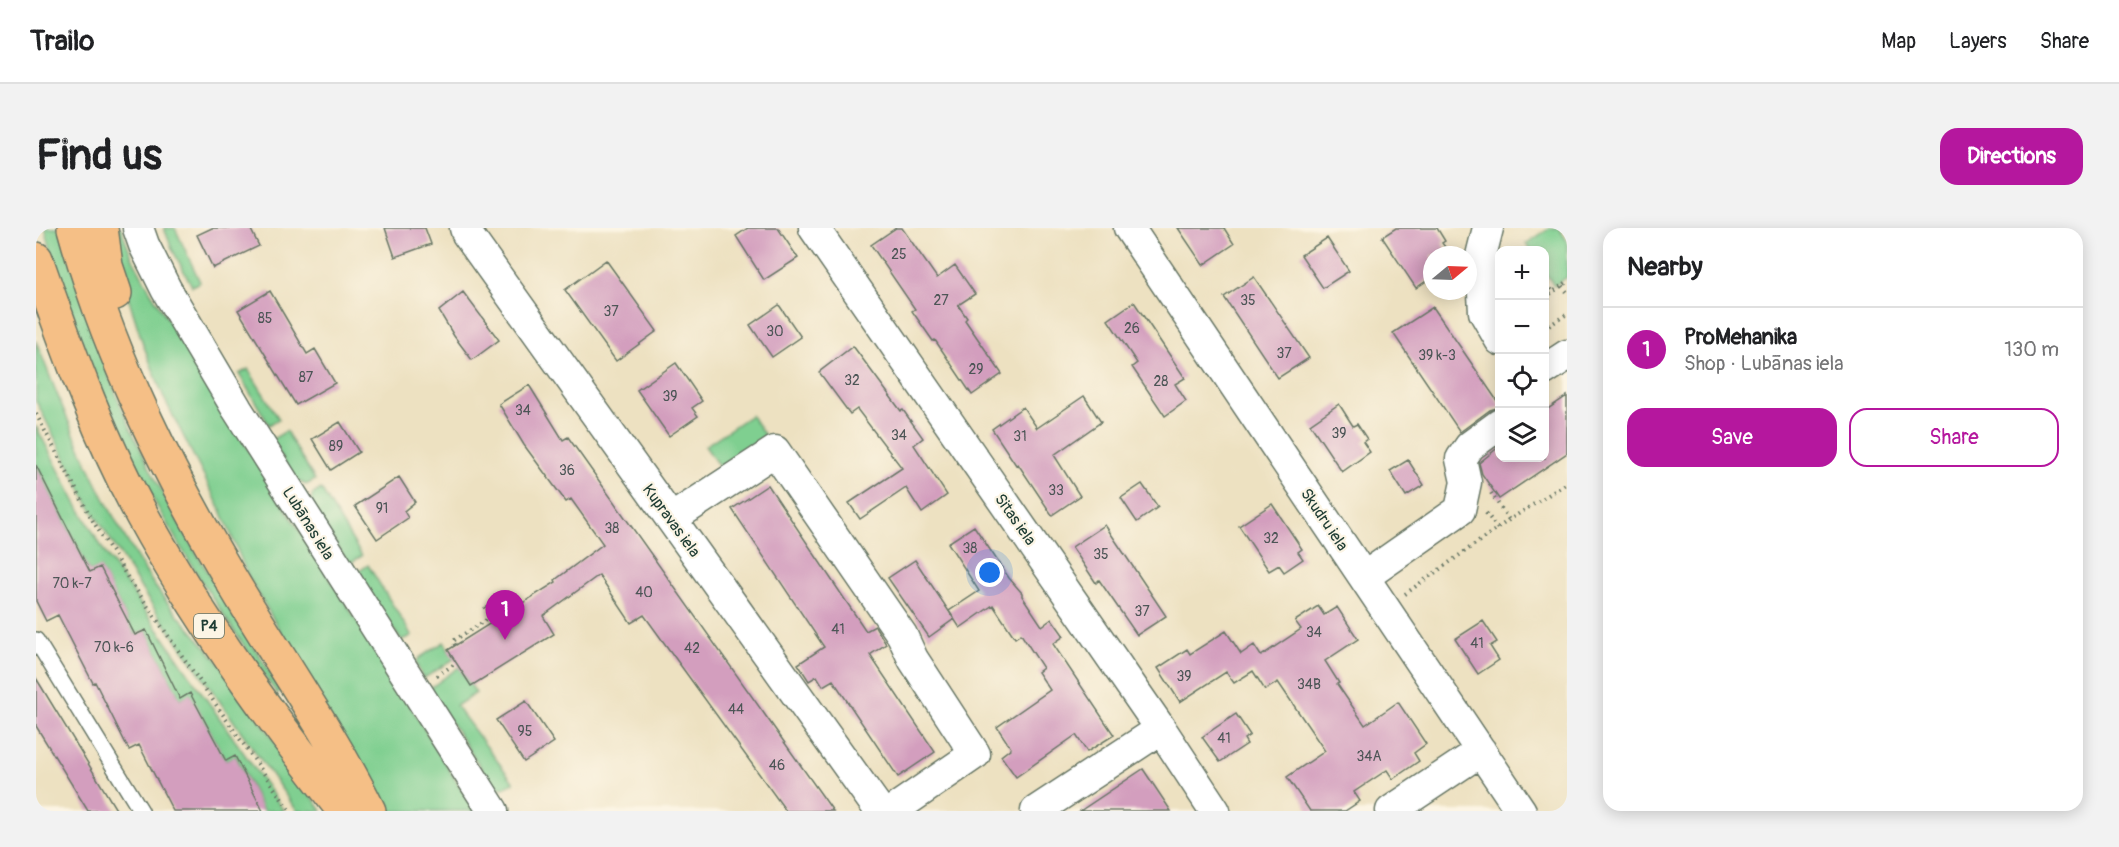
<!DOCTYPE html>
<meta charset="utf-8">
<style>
body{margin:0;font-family:Pangolin,sans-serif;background:#f2f2f2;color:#202124}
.controls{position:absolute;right:18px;top:18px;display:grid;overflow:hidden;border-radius:12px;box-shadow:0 3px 15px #0003}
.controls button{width:54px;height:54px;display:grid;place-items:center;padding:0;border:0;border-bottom:2px solid #e0e0e0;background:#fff;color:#202124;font:30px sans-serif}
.compass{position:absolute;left:1387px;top:18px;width:54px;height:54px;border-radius:50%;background:#fff;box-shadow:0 3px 15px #0003;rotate:71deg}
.you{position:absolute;left:954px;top:345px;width:21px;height:21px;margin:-15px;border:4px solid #fff;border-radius:50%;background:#1a73e8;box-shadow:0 0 0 9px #1a73e833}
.badge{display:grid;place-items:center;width:39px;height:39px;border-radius:50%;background:#b5179e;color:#fff;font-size:20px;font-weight:700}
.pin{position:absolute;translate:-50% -50px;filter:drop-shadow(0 2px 3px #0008)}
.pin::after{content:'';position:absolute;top:32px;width:21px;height:18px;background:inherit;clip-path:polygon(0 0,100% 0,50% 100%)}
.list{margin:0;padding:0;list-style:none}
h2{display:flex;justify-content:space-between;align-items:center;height:78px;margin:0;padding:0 24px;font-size:26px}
h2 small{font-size:20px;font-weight:400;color:#757577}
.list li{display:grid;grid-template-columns:39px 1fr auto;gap:18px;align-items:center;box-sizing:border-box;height:84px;padding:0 24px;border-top:2px solid #e0e0e0}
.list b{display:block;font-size:22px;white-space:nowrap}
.list p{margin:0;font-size:20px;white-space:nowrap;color:#757577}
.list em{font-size:20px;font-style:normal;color:#757577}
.actions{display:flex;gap:12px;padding:18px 24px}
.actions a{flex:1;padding:14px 0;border:2px solid #b5179e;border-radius:18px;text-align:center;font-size:21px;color:#b5179e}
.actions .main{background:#b5179e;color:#fff}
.icon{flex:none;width:33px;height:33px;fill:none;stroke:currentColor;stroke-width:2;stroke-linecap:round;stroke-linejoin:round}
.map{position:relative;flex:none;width:1531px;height:583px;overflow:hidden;border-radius:18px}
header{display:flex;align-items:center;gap:36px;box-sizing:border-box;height:84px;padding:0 30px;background:#fff;border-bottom:2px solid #e0e0e0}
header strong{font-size:28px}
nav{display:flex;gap:33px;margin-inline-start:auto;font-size:21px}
.intro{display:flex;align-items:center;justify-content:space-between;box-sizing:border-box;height:144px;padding:0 36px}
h1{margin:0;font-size:42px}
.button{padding:15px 27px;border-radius:18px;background:#b5179e;color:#fff;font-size:21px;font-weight:700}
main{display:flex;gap:36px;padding:0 36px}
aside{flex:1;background:#fff;border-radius:18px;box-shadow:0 3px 15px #0003}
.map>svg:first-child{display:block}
.green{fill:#7fcf90;stroke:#4f8662;stroke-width:1.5}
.building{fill:#d39ebe}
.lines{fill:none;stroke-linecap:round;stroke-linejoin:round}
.service-casing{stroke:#677665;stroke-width:18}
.minor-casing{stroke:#677665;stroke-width:33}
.trunk-casing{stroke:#677665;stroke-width:36}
.path{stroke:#677665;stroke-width:4;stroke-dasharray:1.5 4.5;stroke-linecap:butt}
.service{stroke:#fff;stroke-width:15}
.minor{stroke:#fff;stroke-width:30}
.trunk{stroke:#f5bf86;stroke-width:33}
.labels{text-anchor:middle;stroke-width:4.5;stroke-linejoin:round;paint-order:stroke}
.number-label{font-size:14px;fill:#4c5556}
.shield{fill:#fcf5e5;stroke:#617469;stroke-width:1.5}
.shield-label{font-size:15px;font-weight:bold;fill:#1f3d34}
.street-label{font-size:16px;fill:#1f3d34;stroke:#fcf5e5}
</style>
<header>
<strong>Trailo</strong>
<nav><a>Map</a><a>Layers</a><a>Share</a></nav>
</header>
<div class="intro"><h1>Find us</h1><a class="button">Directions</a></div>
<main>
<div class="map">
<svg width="1531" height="583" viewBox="0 0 1531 583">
<rect width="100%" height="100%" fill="#fcf5e5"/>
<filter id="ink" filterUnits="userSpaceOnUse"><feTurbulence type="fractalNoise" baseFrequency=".0167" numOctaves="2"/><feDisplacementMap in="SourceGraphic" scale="12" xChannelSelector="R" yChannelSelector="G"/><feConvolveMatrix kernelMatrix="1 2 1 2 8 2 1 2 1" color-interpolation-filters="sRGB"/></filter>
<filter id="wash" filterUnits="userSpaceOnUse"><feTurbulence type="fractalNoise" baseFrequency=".008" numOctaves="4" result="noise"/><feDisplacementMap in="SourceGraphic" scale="24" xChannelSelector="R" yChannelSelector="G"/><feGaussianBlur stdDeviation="1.35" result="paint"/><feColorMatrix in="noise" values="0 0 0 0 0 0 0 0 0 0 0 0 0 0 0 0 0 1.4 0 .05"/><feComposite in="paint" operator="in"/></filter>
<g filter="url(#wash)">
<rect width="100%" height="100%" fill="#ede1c1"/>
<path class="green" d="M9,0h15c20,62 38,125 64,185 42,97 101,188 157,277l-4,4c-42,-61 -84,-123 -120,-188 -48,-87 -86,-182 -112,-278z
M74,0h11l11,29 17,32c78,127 157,253 238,379 30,47 57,97 89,143h-91l-137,-235 -27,-66 -57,-112 -21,-54 -31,-98z
M128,0h11l25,54 -8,4 -20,-37z
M1514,0h9l8,13v36l-13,9 -9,-14 -1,-22h-14l-4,-6z
M0,113c31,80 65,161 111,233 18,30 44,54 66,81 39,50 73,104 109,156h-25l-148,-210 -59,-94 -54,-106z
M212,141l31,50 -10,6 -30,-51z
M715,187l19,28 -46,31 -19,-28z
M0,198l40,77 31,53 177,255h-21l-27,-55 -10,5 -36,-67 -10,5 -34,-69 -11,5 -35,-67 -10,4 -54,-107z
M250,203l29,49 -9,5 -11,-6 -24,-39z
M285,261l41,67 -13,8 -38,-59 1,-10z
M332,337l44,71 -11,4 -46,-66z
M408,414l10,17 -31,20 -7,-16 3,-5z
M423,439l17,26 -20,13 58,77 -11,5 -10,-2 -64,-97z"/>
<g id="blocks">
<path class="building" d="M176,0h38l9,18 -46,22 -16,-33z
M349,0h40l6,16 -36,13z
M712,0h30l20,30 -34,22 -28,-44z
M860,0h6l35,50 18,-13 20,29 -17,11 9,13 -2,2 37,54 -30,21 -37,-55 -2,1 -21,-30 3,-2 -44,-64z
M1142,0h46l10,16 -31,21z
M1360,0h41l8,13 -3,2 9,12h-19v22l-16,11 -34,-51z
M1291,10l22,33 -26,17 -22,-33z
M570,32l51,71 -41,30 -51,-71z
M1218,49l55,81 -31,20 -54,-81z
M234,63l37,63 8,-5 20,34 -39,22 -58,-95z
M427,64l36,48 -27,20 -18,-24 -15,-25z
M1098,74l51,76 -10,6 11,17 -21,15 -33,-49 5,-4 -29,-43z
M743,77l22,32 -29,20 -22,-32z
M1397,79l67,98v2l-10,3 -30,22 -67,-99z
M817,118l48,65 2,-1 20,28 -9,7 33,50 -25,18 -16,-25 -46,31 -11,-16 53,-35 -45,-59 -7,5 -31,-42z
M640,135l26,38 -10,7 6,8 -29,20 -32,-46z
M493,157l34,55 5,-3 265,374h-47l-142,-196 -13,8 -32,-48 -56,41 11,18 -83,52 -23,-36 108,-68 -1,-2 48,-36 -32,-45 -5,3 -42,-57 -25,-41z
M1048,168l17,26 -47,33 26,41 -28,19 -34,-51 -2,1 -24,-36 31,-22 14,21z
M1531,168v57l-68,46 -17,-25 -3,-11 21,-17v12h45v-47z
M1303,176l14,22 4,-2 10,15 -4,3 7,10 -28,20 -32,-48z
M304,194l19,30 -28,18 -19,-31z
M1372,232l16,25 -18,11 -16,-25z
M0,237l54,107 10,-5 35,68 11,-5 34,69 10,-6 36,68 9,-5 28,55h-90l-34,-66 -10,5 -34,-68 -2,1 -35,-68 -12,6 -10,-20z
M363,249l16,25 -11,9 4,7 -31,21 -22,-33z
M1106,256l16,23 -21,15 -16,-24z
M732,257l98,146 9,-5 11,18 -16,11 65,97 -37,25 -65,-97 -10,6 -6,-10 -8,5 -11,-17 26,-17 -92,-138z
M1236,276l30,45 -4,3 5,7 -19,13 -5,-7 -10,6 -30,-45z
M1069,297l61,91 -29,19 -38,-55 -3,3 -24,-36z
M938,298l35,52 13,15v3l20,30 10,-7 12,17 -11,8 61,91 -27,17 -11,-17 -60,42 -15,-21 10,-8 -14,-21 53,-37 -12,-18 5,-4 -22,-34 -6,4 -22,-33 -33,23 -11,-17 30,-20 -31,-48z
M879,332l39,59 -25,18 -41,-59z
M1282,378l6,9 13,-8 21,32 -33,22 14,22 -2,1 28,41 33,-23 28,42 -12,9 5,8 -26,18 -6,-9 -33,22 6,9 -15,10h-35l-23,-34 38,-26 -47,-69 -13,8 -12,-19 -19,12 -8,-11 -46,30 -22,-34 29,-19 3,5 36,-23 15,23 13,-9 7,11 40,-27 -6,-8z
M1447,393l14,21 -7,4 9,14 -21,14 -23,-35z
M0,450l81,133h-29l-52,-85z
M490,473l28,41 -30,20 -28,-42z
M1200,486l14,21 -6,4 3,5 -27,18 -18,-25z
M1107,541l28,42h-91z"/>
</g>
</g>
<g filter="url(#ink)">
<use href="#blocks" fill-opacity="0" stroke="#677665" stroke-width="1.5"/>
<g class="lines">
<g class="service-casing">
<path id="service" d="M0,412l105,171"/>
</g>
<g class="minor-casing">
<path id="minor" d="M102,0l6,17 22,44 71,120 256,402
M429,0l2,6 413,577
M778,0l347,501 54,82
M1093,0l392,583
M1452,0l-7,28 3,56 16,28
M1508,142l23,-15
M635,291l104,-68 127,184 11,24 62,95 -83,57
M1328,349l96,-67 6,-28 -5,-23 9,-13 30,-22
M1000,583l125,-82
M1355,583l90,-60"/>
</g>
<g class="trunk-casing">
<path id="trunk" d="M38,0c36,131 97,252 167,368 43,71 91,140 128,215
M65,0l5,38 9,27
M0,31c33,94 67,189 117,276 55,97 122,188 191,276"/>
</g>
<path class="path" d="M1485,22l3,-1 1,1
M1508,51l9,13 14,-10
M1526,58l5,6
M1508,89l6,-23 3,-2
M1508,101l23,-15
M0,186l57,107 35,57 162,233
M1455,265l18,27
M1450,285l12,16
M1369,366l104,-74 58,-37
M419,417l-2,-4 38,-24 -7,-11
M401,448l19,-13"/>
<use href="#service" class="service"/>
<use href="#minor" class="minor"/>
<use href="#trunk" class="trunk"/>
</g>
</g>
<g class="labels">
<g class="number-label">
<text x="863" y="31">25</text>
<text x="905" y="77">27</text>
<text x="1212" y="77">35</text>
<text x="575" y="88">37</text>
<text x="229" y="95">85</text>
<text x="1096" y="105">26</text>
<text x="739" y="108">30</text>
<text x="1248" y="130">37</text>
<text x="1401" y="132">39 k-3</text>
<text x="940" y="146">29</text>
<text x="270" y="154">87</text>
<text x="816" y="157">32</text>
<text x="1125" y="158">28</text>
<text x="634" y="173">39</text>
<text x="487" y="187">34</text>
<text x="1303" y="210">39</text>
<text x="863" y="212">34</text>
<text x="984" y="213">31</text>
<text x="300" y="223">89</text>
<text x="531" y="247">36</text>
<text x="1020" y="267">33</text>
<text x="346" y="285">91</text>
<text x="576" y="305">38</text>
<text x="1235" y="315">32</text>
<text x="934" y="325">38</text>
<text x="1065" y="331">35</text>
<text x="36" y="360">70 k-7</text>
<text x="608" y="369">40</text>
<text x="1106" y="388">37</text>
<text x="802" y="406">41</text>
<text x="1278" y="409">34</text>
<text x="1441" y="420">41</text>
<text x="78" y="424">70 k-6</text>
<text x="656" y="425">42</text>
<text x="1148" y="453">39</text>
<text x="1273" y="461">34B</text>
<text x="700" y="486">44</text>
<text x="489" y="508">95</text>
<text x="1188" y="515">41</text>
<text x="1333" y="533">34A</text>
<text x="741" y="542">46</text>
</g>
<rect class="shield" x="158" y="386" width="30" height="24" rx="4.5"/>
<g class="shield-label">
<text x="173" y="403">P4</text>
</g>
<g class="street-label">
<text transform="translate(980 291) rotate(55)" y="6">Sitas iela</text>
<text transform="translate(1289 291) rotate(56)" y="6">Skudru iela</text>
<text transform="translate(636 292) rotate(54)" y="6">Kupravas iela</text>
<text transform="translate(273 295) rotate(58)" y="6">Lubānas iela</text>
</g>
</g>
</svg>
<div class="controls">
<button>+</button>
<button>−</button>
<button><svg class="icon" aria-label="locate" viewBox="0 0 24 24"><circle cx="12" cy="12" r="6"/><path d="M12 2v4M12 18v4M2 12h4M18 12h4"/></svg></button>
<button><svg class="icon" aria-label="layers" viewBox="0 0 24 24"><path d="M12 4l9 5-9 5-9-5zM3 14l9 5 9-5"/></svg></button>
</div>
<svg class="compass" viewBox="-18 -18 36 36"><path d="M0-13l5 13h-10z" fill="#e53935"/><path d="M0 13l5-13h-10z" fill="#757577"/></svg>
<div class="you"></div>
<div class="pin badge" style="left:469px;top:412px">1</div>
</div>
<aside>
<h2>Nearby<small></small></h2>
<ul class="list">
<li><span class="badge">1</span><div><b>ProMehanika</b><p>Shop · Lubānas iela</p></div><em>130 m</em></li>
</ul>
<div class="actions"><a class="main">Save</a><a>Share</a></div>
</aside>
</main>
